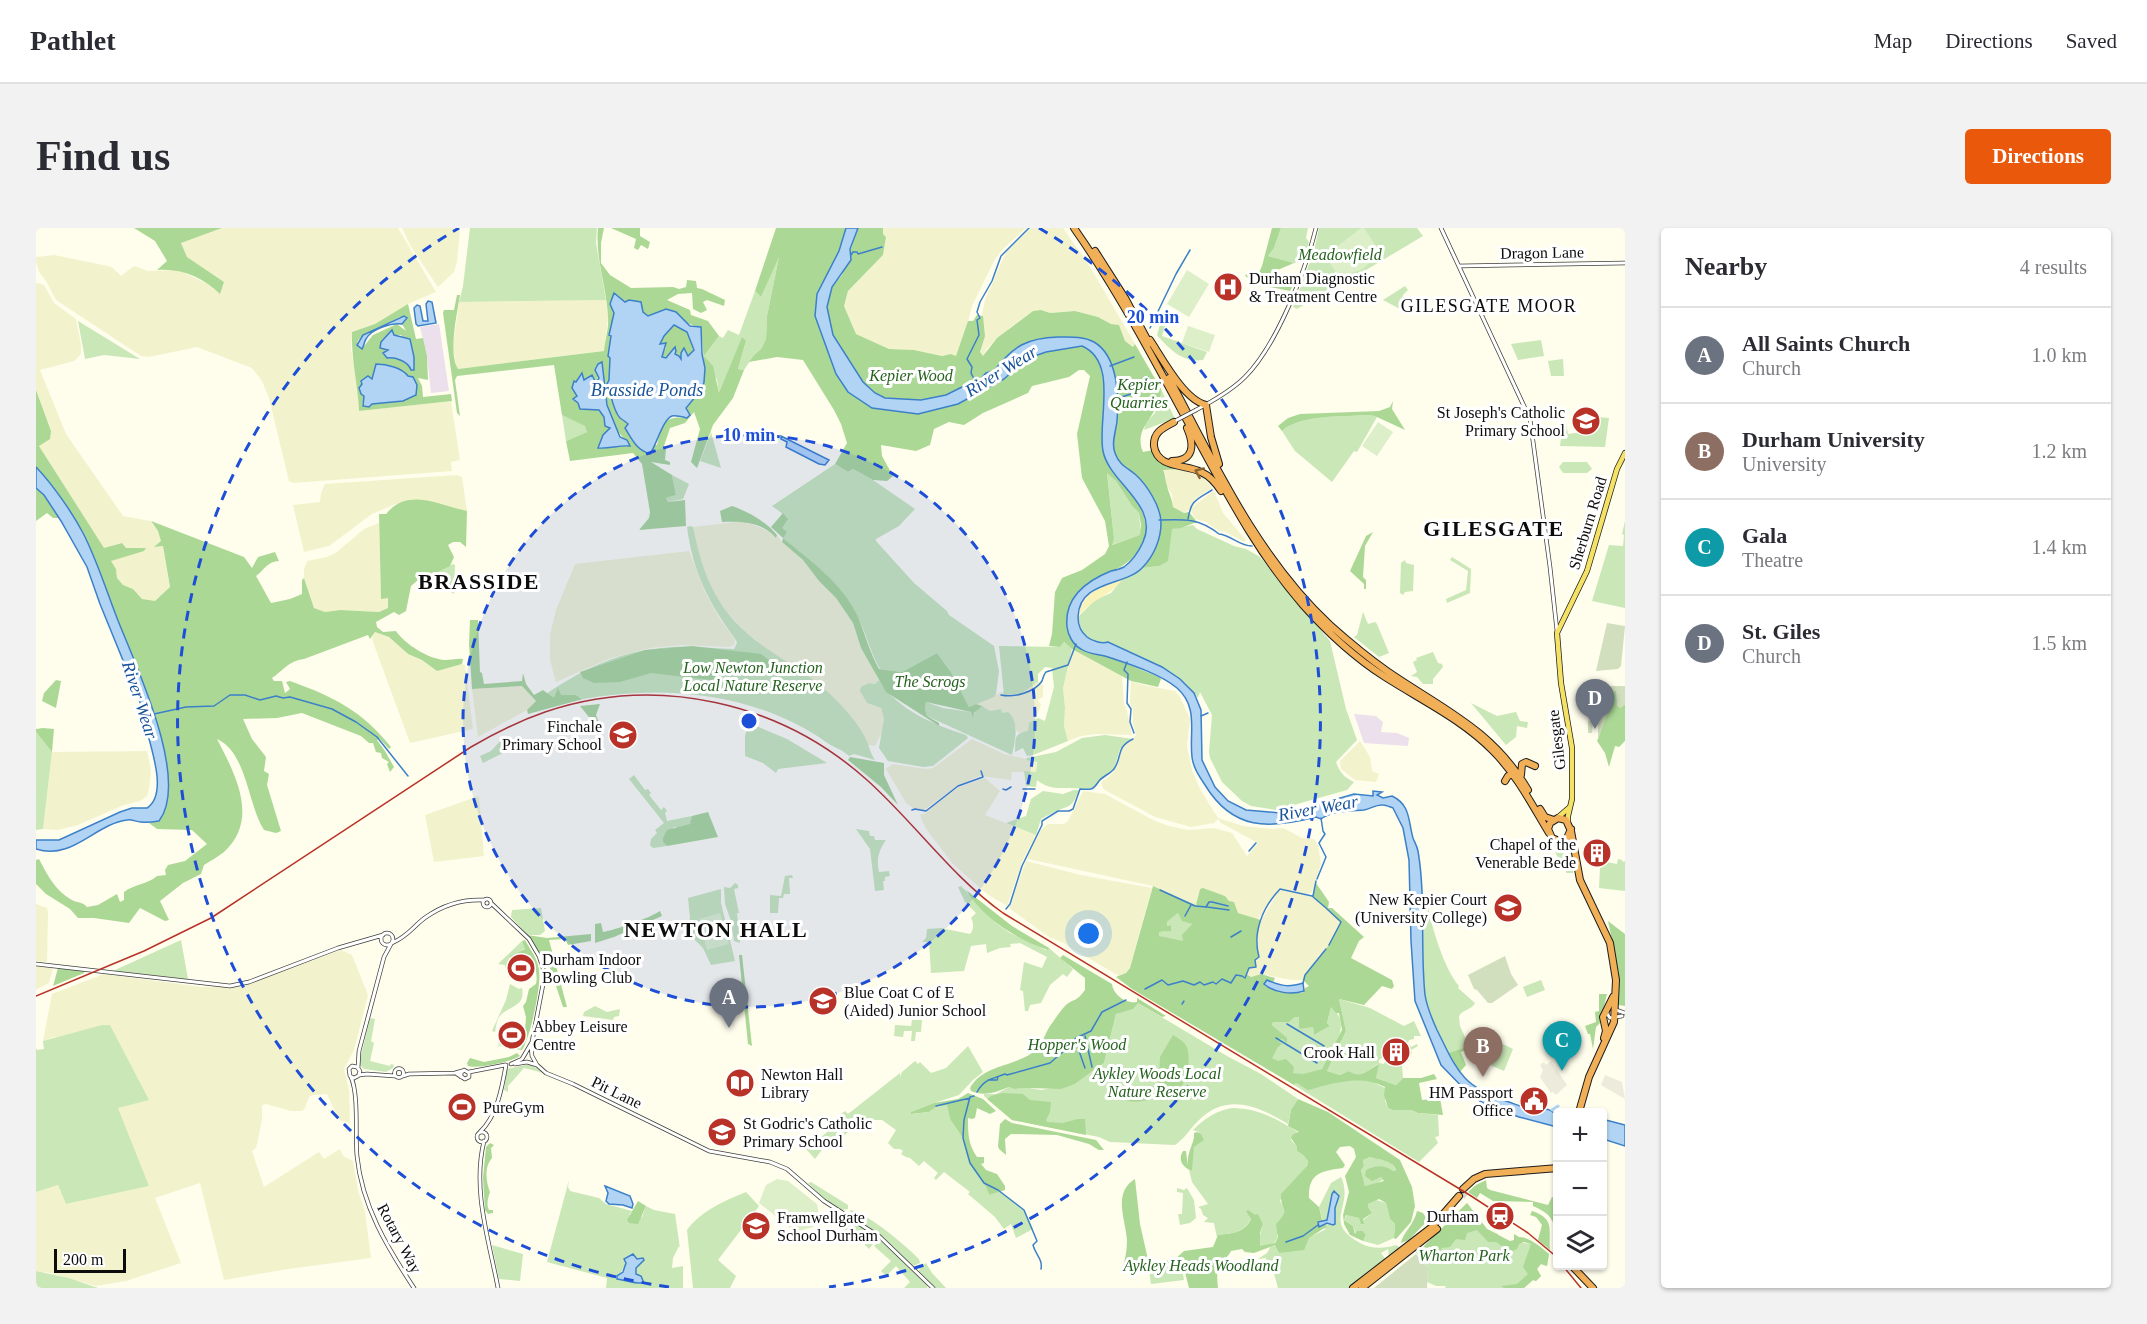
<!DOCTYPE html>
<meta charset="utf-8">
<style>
body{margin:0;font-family:Georgia,serif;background:#f2f2f3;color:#2b2b33}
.controls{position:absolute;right:18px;bottom:18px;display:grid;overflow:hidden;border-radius:6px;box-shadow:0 2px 4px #0004}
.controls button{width:54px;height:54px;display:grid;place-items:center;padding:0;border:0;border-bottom:2px solid #e1e1e2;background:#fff;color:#2b2b33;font:30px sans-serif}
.scale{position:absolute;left:18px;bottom:15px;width:72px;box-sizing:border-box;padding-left:6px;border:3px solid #0c0c0c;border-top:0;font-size:16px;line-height:21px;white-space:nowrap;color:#0c0c0c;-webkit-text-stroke:4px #fff;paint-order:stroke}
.you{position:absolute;left:1053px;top:706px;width:21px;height:21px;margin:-15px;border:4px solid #fff;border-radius:50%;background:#1a73e8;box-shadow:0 0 0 9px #1a73e833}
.badge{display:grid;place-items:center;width:39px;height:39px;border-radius:50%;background:#ea580c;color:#fff;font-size:20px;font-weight:700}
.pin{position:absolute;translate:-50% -50px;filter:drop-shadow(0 2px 3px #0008)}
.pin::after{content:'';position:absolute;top:32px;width:21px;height:18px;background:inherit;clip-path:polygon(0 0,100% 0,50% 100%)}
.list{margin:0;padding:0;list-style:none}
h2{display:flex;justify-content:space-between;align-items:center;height:78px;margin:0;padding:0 24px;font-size:26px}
h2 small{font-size:20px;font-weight:400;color:#7c7c81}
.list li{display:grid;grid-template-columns:39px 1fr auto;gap:18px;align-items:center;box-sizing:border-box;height:96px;padding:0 24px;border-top:2px solid #e1e1e2}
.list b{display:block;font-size:22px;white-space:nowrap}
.list p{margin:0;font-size:20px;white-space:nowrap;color:#7c7c81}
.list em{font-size:20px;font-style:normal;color:#7c7c81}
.icon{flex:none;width:33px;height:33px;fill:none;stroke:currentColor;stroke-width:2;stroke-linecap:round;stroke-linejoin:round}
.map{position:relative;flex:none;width:1589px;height:1060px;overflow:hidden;border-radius:6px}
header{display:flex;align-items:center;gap:36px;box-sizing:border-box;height:84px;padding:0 30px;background:#fff;border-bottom:2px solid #e1e1e2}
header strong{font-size:28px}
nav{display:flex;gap:33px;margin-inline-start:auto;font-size:21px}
.intro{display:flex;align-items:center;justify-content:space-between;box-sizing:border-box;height:144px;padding:0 36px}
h1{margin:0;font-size:42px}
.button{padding:15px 27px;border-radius:6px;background:#ea580c;color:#fff;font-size:21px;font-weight:700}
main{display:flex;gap:36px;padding:0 36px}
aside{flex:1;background:#fff;border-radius:6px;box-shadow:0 2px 4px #0004}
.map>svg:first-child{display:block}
.industrial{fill:#ebe0eb}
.farmland{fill:#f2f3cd}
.green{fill:#cae7b7;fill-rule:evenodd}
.forest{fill:#acd896;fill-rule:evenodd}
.sand{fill:#f9f2b9}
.cemetery{fill:#d1dfbe}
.pitch{fill:#ddefc8}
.plaza{fill:#edebdc}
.water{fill:#b2d4f4;stroke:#3b80c9;stroke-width:1.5;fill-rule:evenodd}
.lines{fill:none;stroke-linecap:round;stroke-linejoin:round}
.stream{stroke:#3b80c9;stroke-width:1.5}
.canal{stroke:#b2d4f4;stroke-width:3}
.highway-tunnel{stroke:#dbd9ca;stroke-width:6;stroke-dasharray:6 3;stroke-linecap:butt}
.minor-casing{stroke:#3f3f3f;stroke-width:4.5}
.major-casing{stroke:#1d1d1d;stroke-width:6}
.highway-casing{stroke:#1d1d1d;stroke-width:8}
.minor{stroke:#fff;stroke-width:3}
.major{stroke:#f5e265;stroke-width:4.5}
.highway{stroke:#f1af57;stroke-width:6}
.rail{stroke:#b83228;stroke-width:1.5}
.minor-bridge-casing{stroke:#3f3f3f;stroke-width:4.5;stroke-linecap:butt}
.minor-bridge{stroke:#fff;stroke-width:3}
.oneway{stroke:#8a6635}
.ring{fill:none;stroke:#1d4ed8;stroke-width:3;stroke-dasharray:10 8}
.labels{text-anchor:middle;stroke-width:6;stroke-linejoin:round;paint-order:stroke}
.street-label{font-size:16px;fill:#0c0c0c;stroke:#fff}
.park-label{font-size:16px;font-style:italic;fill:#25621e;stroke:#fff}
.poi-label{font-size:16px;fill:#0c0c0c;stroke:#fff;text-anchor:start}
.neighbourhood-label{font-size:18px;letter-spacing:1.5px;fill:#0c0c0c;stroke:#fff}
.water-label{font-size:18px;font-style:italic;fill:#19539a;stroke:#fff}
.district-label{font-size:22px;font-weight:bold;letter-spacing:1.5px;fill:#0c0c0c;stroke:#fff}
.centre{fill:#1d4ed8;stroke:#fff;stroke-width:3}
.ring-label{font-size:18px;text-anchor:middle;font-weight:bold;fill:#1d4ed8;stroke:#fff;stroke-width:6;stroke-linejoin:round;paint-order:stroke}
</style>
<header>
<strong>Pathlet</strong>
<nav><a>Map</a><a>Directions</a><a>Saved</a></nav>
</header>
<div class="intro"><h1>Find us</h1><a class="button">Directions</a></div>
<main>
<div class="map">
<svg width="1589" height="1060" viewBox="0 0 1589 1060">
<rect width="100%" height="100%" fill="#fffdec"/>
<path class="industrial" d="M403,96l10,67 -18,2 -4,-37 -7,-29z
M1318,486l22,2 7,6 -2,10 16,1 12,5 -1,8 -44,-3z"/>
<path class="farmland" d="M186,0h176l38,64 -28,12 -33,20 -23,8 -1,17 7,39 1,23 92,-10 9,59 -9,2 1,9 -159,12 -4,-2 -20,-83 -7,-17 -10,-13 -55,-21 -48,10 -8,-1 -85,-56 -10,-19 -7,-9 -3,-10v-5l18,-2 54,11 5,2 8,8 13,-10 14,5 30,-1 34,16 12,-4 -37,-25 -6,-14z
M366,0h58l-3,34 -3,10 -16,15 -27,-40z
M847,0h143l-24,22 -8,11 -22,45 -7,28 -9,22 -5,-2 -9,2 -28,-6 -25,-1 -33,-15 -12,-28 4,-15 35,-36 3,-18 -3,-3z
M995,0h32l26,37 46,79 -2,3 -8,-6 -6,-15 -8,-2 -13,-7 -23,-6 -25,2 -9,-3 -8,1 -24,17 -4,6 -8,4 -11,12 -2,6 -3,-1 -1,-8 5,-11 -3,-21 3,-15 21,-48z
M0,55l8,2 10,18 22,16 5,26v9l-7,7 -34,9 26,64 57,82 27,5 8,10 4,10 -6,6 7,-1 7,42 -15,14 -14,-3 -8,-10 -10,-4 -6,-7 -1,-9 -6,-8 10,-4 6,-9 -5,-5 -17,6 -65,-103 12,-15 -15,-41z
M570,72l2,19 -4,32 -146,18 -2,-3 -3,-20 6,-44z
M1145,241l23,8 8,11 -17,11 -4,9 23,-17 9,22 23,27 -2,2 -18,-10 -7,-1 -13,-9 -11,-3 -5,-10 -6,4 -11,-6 -1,-13 -6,-9v-9l-3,-6z
M421,247l5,2 5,34 -71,-7 -24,10 -43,32 -25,6 -11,-47 27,-3 1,-9 4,-9z
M708,293l20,8 13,8v-2l5,7 21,18 16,21 17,17 17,25 8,25 18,32 -4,4 -6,-1 -8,5v5l6,10 14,5 3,11 -1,11 -8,16 -7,-1 -18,-29 -21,-23 -65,-46 -18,-15 -18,-19 -16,-22 -14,-39 -5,-25z
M343,295l2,75h7l1,10 -10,4 -39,-2 -15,2 -11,-4 -10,-30v-9l3,-8 20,-4 10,-5 27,-23z
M653,323l16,41 15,27 15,21 -1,5 -5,2 -47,-2 -32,3 -39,10 -55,24 -6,-22v-25l6,-25 19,-46z
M339,404l14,5 19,17 14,6 15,11 10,-4 15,-3 3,1 8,64 -63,14 -37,-101 -1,-4z
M1036,421l50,26 2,29 3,7 5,24 -36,-1 -15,2 -13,5 -4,-15 1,-18 -2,-20z
M1095,453l12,4 32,6 5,6 10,22 -3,27 5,24 8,19 18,29 25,8 29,3 11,-1 19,10 12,1 4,6 3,19 -9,28 -7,3 10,3 26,24 -15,27 -17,20 -6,11h-11l-31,-6 -11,3 -4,-3 1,-4 8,-8 2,-8 1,-28 21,-36 -20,28 -3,1 -18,-6 -13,-17 -22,-7h-3l-2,7 -1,9 -44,-19 -125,-27v-5l13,-24 7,-6h16l4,-3 15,-30 22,3 50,27 14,5 19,4 26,-2 18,5 15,23 11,-13 -37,-20 -3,-4 -4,4 -23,4 -36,-10 -52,-28 -2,-7 9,-6 7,-9 5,-18 14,-14 -3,-11v-14l-3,-7z
M1002,454l5,3v12l-5,3 3,5 -6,15 -6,3v8l-10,2 -3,-3v-3l-14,-14 -2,-4 -10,2 -14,-7 28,-13v3l18,-1z
M486,458l14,15 -9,9 -49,27 -6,-48z
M936,511l32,15 32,7v11h-24l-1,8 -31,-4 -23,10 -33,24 -11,-2 -7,-5 -20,-34 7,-5 32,5 8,-1z
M1324,513l10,16 2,14 7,3 -3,8 -21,-2 -14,-11 -1,-8z
M111,523l4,19 -2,19 -2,7 -7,5 -16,4 -46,20 -20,5 -15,-1 9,-77z
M949,550l15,13 -15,24 51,20 -13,25 -16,46 -20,-12 -34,-30 -27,-35 -6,-14 6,-2 13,-12 20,-14z
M443,568l5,60 -50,6 -9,-47z
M990,633l55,14 71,13 -22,80 -4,5 -7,3 -53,-31 -2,-2 -15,-6 -40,-29z
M0,676l11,4 1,5 -1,49 -11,-1z
M305,722l11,5 16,40 -14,55 -10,19 5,21 1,33 -11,-3 -12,-26 -14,1 -4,2 -4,11 -3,3h-11l-25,-7 -4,1v15l-6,28 -4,3 12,36 55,-35 5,7 16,-10 3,7 10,5 5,29 7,22 6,46 -83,11 -64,11 -24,-97 -45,15 26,65 -55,18 -30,5 -45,-13 -15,-2v-79l22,-7 8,19 83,-18 -32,-78 -62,-71 -12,4 9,-47 52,-20 97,13h39z
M0,738l17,2 -4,15 -13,7z"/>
<path class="green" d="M434,0h127l-1,15 10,57 -147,2 4,-16z
M1245,0h27l-2,10 3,4 -7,20 -8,1 -26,-7 6,-8z
M1283,0h98l6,8 -72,43 -15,6 -39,24 -4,-2 21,-56z
M744,24l-13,64 -1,23 -5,10 -7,6 -10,15 -6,-1 8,-28 -27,54 -2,-15 -13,-24 15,-20 4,2 5,-8 11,5 16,-44 6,6z
M1369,58l3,4 -5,5 -3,14 -17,-9z
M1126,90l5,1 -5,17 45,16 -4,8c-20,3 -34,-11 -46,-25z
M42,93l62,38 -36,-4 -19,4z
M1505,112l3,16 -26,4 -7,-16z
M1527,131l1,17h-13l-3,-15z
M1125,161l14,30 -9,5 -1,-2 -21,8 2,-8 9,-9z
M526,187l24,11 1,6 -21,9z
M1334,187l7,2 -20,35 -3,-1 -22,31 -37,-31 -13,-20c18,-17 64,-14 88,-16z
M1549,188l24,2 -4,29 -45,-1 3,-23h3l2,11 15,-2 -1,-11z
M675,204l10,36 -21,-7z
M1527,234h24l5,7 -5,4h-24l-4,-6z
M799,236l13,8 5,-3 20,11 42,29 -16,17 -23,13v2l38,42 33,28 2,4 45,31 5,25 -3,23 -2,3 -25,10 -18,-35 -14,-19 -35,19 -22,-3c-10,-17 -14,-37 -24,-55 -16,-31 -46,-54 -73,-76l-1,-10 5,-11 -15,-11z
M1071,244l9,9 16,25 7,7 2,22 -30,10 3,-7z
M636,247l17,9 -6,15 -15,3 -2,-4 10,-3z
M1589,293v87l-33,-7 17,-56 14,1 1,-11 -2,-1z
M1157,297l4,4 37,17 12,3 14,8 70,84 16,68 11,31 -21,22c4,11 8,15 18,20l-7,8 -71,20 -25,-4 -9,-5 -20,-19 -12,-24 -1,-6 3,-37 -12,-23 -2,6c-21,-32 -60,-37 -90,-56 -17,4 -28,-10 -30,-25l17,-17 16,-7 12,-15 19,-10 17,-2 13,-37z
M654,298l3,1c11,54 26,88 73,121 21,15 44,27 63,45 13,12 33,34 39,51 2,6 3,10 7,16l-21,-6 -5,2c-7,-7 -15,-8 -23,-14 -70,-49 -161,-58 -243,-43l-3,-2 -34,4 -7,-2c36,-26 77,-47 122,-51 24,-3 49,0 73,1l3,-6 -1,-3c-27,-37 -43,-67 -49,-113z
M1416,329l19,12 -1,24 -23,10 -1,-4 20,-9 2,-19 -18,-11z
M1369,332l1,3 8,2 -1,26 -8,1 -2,3 -3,-2 1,-30z
M417,336l2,1 -1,29 -16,-10 -1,3 -10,-6 11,-9z
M1327,384l5,12 7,-2 2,2 12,29 -10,4 -25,-20 3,-2z
M1028,414l8,7 -9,39 2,20 -1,18 4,15 -35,14 -6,1 -4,-8 -8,4c1,-14 -2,-18 13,-21l1,-8 9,-5 7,3 9,-34 -2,-19 -7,-1 -7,7v8l-16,11 -18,2 -5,-49 61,1z
M1397,424l5,11 4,1 1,3 -10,12v5h-10l-6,-7 -6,-1 6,-4 -4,-10 4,-2 -1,-2z
M843,452c18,30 56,45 87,55l2,3 -35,28 -10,1 -35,-6 -9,-13 5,-29 -3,-11 -14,-5 -7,-12 1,-4 8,-4 6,1z
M890,474l17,6 28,4 2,4 4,-7 5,-3 8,5 11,-2 1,4 6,-1c12,10 7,29 4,43l-85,-39 -2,-7z
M1435,475l26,13 19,-4 4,9 8,1 -1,6 -10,-2 -1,11 -10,8z
M713,495l38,16 40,24 -49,6 -2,4 -13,-10 -18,-7v-20z
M0,504l16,20 -9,77 -7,1z
M1069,507l28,4 -13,10 -6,20 -14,11 -6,8c-9,2 -15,0 -24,0 -14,0 -22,1 -33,-8l-1,7 -10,-1 -2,-15 12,1 1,-10 -11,-2 1,-2 29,-6 26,-14z
M468,509l7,12 -28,14 -3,-7 11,-5z
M598,547l11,15 3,-1 3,4 -2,2 12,15 3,-3 3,4 -2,2 2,8 25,-5 -1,8 -11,4 -6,-1 -11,15 4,4 -14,2 -3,-3 1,-6 6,-6 -2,-3 9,-7 -35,-44z
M1038,562h5c-6,14 -6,15 -20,20 -6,2 -12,6 -18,9l-5,16 -30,-12 20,-7 5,-17 12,-8 20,3z
M820,601l13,2 1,5h4l1,4h11c-7,10 -10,19 -7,32l10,-1 1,5 -5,1v4h-2l1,9 -9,1 -5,-42z
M1525,616c11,2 13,19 12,29h-7v-9l-4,1 -6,-11 -1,-6z
M1582,631l4,1 1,2 2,-1v30l-26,-3 1,-20 3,-1 3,-5 11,2z
M756,647l1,3h-4l1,16h-6l-1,4h-4l-1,15h-8v-18l11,1 4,-20z
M699,655l3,2v3l-4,1 5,24h-2l3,30 -6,-2 -3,-20 -6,-17 -1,-17 6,1z
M925,658l35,37 14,10 36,17 3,-2 24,21 -6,8 -4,-3 -13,11 -9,18 -11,2 -2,6h-3l-2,-20 -3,-1 4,-28 18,6 5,-11 -27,-14 -10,1 1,3 -11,1 -13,5 -1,-9 -15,2 -7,25 -33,2 -2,-31h-7l4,-4 1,-9 14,-1 29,6c4,-4 4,-11 1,-16l5,-5 -11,-11 -7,-15z
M685,661v14l14,58 -24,4 -8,-17 -16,-16 3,-14 -2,-20z
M1392,677c3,22 17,65 31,81l-1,2 17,15c-3,7 -12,6 -16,13l1,10 9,20 -21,7 -15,-32 -8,-24 -2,-36v-40z
M505,680l4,23 -5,4h-13l-16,-18 1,-7z
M1142,685l6,8 8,3 -8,10 -1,7h-10l-14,-5 -1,-4h7l5,-7 -3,1v-4z
M145,712l7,39 -75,-8z
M486,713l4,7 -15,8 3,19 -5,3 -4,-13 -7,-1z
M1505,752l4,10 -18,7 -4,-10z
M474,756l9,5 3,-1c4,20 -14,17 -23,29 -3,5 -3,10 -4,15l-3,-1 14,-31z
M1303,771l31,9 34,18 10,-5 7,15h-7v3l-5,1 -1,3 3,4 6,-3 1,2 -7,4 -9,-4 10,6 -4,10 -11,-1 2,-11 -2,-2 -5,9 -6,-2 -7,5v3l5,1 1,-3 17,4 1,13 -7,7 -20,-7 2,-14c-11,6 -16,15 -29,7l-9,4 -13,-4 19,-40z
M1102,775l89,53 34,18 37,25 -7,11 -3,14c-30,-18 -61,-32 -90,-3 -8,8 -14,18 -23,24l-65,-3 -11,-5 -87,-17 -28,-24v-2h12l13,-7 5,2 15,-1 12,2 34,-6 29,-21 12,-49z
M559,778l12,6 13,-3 -1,7 -5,1 -1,3 -30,-4 1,-4z
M1295,778c22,20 2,42 -9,63 -9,3 -21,8 -30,3 -8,-4 -12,-11 -21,-14l7,-11 -3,-8h7l5,3v-3l-15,-14 1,-3h16l6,-5 4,-1 3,13 11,-2 1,8 16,-9 -3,-3z
M334,790l5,1 -4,22 3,2 -4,18 20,5 1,-2 3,1 -1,3 -7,4 -22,-3 -5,-5z
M876,792h10l-1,12h-5l-1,9h-4l1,-10h-8l-1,6 -9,-1 1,-11 16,1z
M66,797h8l39,75 -31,8 31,78 -83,18 -8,-19 -22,7v-144l1,2 7,-1 -1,-8z
M1467,816l10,5 -9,22 -14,-6 7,-19z
M932,818l15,26 -10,8 -14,15 -25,8 -23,9 2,2 16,-2 7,-6 11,-2 3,15 12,18 7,26 17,24 3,8 11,-4 24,19 9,19 -17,9 -5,-14 -7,5 -9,-12 -27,-23 2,-2 -26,-20 -8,8 -2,-2 4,-5 -14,-12 -5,5 -9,-8 -4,-1 -5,-3 2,-3 -3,-2h-6l-6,-6 8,-13 -14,-10h-16l-16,10 -16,15 -10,2 -9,12 -9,-10 35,-28 -3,-4 7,-6 3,3 52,-41v4l2,-5 13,-11 3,3 2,-2 11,11 15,-5z
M494,836l14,9 -20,-5 -16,18v6l-4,-2 3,-21z
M1332,852l17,8v13l3,7 5,2h18l7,3 20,2 1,21 -4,1 3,6 -19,19 -125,-77 2,-2c13,9 34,1 47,-2 8,-2 17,-1 25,-1z
M1196,880c26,0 45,11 67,25l-6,1 -2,6 6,7v4l6,4 5,6c-2,15 -21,23 -28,40l6,10 -9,25 1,2 -4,5 -14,4 -2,-4 5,-19 -3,-5 -9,-1c-7,15 -18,15 -33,17l-1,3 -3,-15 -10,-1 4,-4 -5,-3 -2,-6 -3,-2 10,-3 -16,-22 -3,-12 3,1v-17l7,-22 -6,-2c12,-12 23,-19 39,-22z
M1334,929l21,5 5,8 -3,1c-8,-5 -19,-6 -27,-1l18,9 -8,5 -11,2 -4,-16 3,-4 -1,-6z
M1305,949c14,29 -20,45 19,66 11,6 24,6 36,2l5,3 -12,10 -1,-9 -7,4 5,7 -38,28h-70l-5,-18 5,-2 -2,-8 -9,1 -1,-3 -8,1 9,-6 4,-7 5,-1 3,8 47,-24 -7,-2 -1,-5h5l-4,-15 12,-24z
M533,952l-1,7 2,4 29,7 7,6 26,7 -3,4 13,2 4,-11 8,4 21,4 5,34 -1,-2 -6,12 -1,10 11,-2v22h-77l1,-10 -60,-16zM598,1029l9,4 -7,7 3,16 -15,-5 -3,1 -4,-4c8,-6 7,-12 17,-19z
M775,954l37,23v4l-7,1 -19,-13 -14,-14z
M1141,960l7,2 3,-2 7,12 2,18 -6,5 -10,2 -2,-11h4l1,-21 -6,-1z
M710,964l13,14 -41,54 18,16 -6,12h-37l-6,-58c14,-19 37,-29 59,-38z
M1340,972l10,3 4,16 5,5 -1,14 -16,7 -15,-4 3,-6 -2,-3 -8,2 -3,-8 -9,-6 3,-5 12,3 3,3 10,-8 -4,-6v-3z
M1431,975l20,26 11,5 -1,6 35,4 17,10 -2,12 -6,-2 -4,5 4,7 -5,5 -3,-1 -9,8h-79l1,-2h-10l-9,-4 1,-14 -13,-17 4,1z
M795,982l45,26v4l-7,9 -4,-4 2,-4 -13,-8 -8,10 -3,-3 3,-3 -7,-14 -11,-8z
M814,982c19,4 55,35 69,49l1,4 -7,3 -34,-32 -28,-19z
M843,1013h3l46,44 -1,3h-23l6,-6 -14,-16 -10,10 -5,-5 10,-10 -17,-15z
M456,1017l31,9 -3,27 -21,-2z
M890,1035l6,10 14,15h-11l-16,-17 1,-4z
M1145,1036l3,16 -33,4 -2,-14z
M0,1043l33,7 29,10h-62z"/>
<path class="forest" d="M98,0h88l-41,15 6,14 37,25 -4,12c-17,-17 -40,-26 -63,-24l10,-9 -12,-20z
M562,0h6l-3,15v20l9,12 21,13 42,-1 6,2 7,-2 1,-7 9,1 1,7 5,1 23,11 -1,6 -17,-6 -4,2 4,8 -6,3 -8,-4 -1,-16 -14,1 -11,6 23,10 1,5 17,6 11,15 -15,20 9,10 6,27 23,-56 4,4 -8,28 6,1 -11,28 -20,27 -16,43 -6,-6 9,-33 -6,-17 -9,11 -15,5 -6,18 2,3 -1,11 5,2v3l-19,-3 21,13 4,20 -10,3 2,4 17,-2 1,26 -47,4 10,-12 1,-6 -8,-48 -9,-11 -63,8 -4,-20 21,-9 -2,-6 -23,-11 -8,-50 -97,11 -2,4 5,36 -3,-3 -14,-100 1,-3h10l3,-15h3c-3,19 -12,58 -2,74l146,-18c1,-11 5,-23 4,-33 -1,-31 -13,-59 -10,-90zM578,66l34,22c39,-15 22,7 53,11 1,15 6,50 0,63 -3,7 -11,11 -15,18l4,7 -3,3c-23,-3 -25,6 -30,27l-24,-3 -7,-13 2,-5 -11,-12 -10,-28 2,-4 1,-22 -2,-3 4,-19 -3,-1 5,-22zM566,134c2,21 5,67 25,78l-15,8 -9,-13 7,-7 -11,-18 -14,-2 -9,-10v-16l16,-3 4,4z
M575,0h29v8l10,6 -2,7 -7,-4 -3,5 -4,-2 2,-9z
M740,0h70l-7,23 -22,43 31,98 24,16 46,6 40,-10 46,-25 22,-20 20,-7 36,-6c34,15 16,69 24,97 2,9 3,23 8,31 5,6 11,11 16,17 10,14 21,33 14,50 -18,42 -70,27 -77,77l27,36 16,3 49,20 2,2 -3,8 -27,-6 -59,-32 -8,-7 -4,5 -11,-1 3,-12 3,-42 7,-14 20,-8 23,-16 4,-8 -4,-25 -23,-43 -5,-44 13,-58 -6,-6h-5l-10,7 -37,9 -4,7 -45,20 -19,12 -15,-3 -15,7 -4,16 -14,6 -35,-6 1,11 11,20 -6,5 -14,-1 -20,-11 -5,3 -13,-8 12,-21 -6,-19 -7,-14 -31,-50 -26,-3 -28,5 5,-7 7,-6 5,-10 1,-23 12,-59 -18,40 -6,-6zM1071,245l9,8 16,25 7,7 2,12 -1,10 -28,10 2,-7z
M822,0h25v6l3,3 -3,18 -35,36 -4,15 12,28 33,15 25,1 28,6 9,-2 5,2 12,-35h5l4,-6 6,1 2,20 -5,16 3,4 14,-18 36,-27 8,-1 9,3 25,-2 23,6 13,7 8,1 6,16 8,6 2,-3 26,45c0,27 -29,37 -18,63l10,-2c7,13 13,16 28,19l-18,1c3,6 2,10 4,16 2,8 5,12 6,21l11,6 5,-1 8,10 -16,6 -9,1 -4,32 -9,5 -17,2 17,-27 -24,-67 -11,-6 -10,-17 3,-47 -1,-23 -35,-43c-40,-2 -62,0 -87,33l-8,2 -10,11 -14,3 -16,8 -25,5 -36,-2 -10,-5 -12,-11 -30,-47 -6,-28 5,-20 10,-12z
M1236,0h9l-7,20 -6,8 26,7 -28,12h-3l-2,5 6,3 8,-2 7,3 16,-8 -8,15 -25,-5 -20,-10 3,-4 9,5 5,-11z
M372,76l8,35 7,-1 4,18 1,24 -10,-2 4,8 1,11 28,-3 1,7 -93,10c-1,-26 -8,-52 -7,-79l23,-8zM364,89l5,4 -3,3 4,7 -9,-7 -24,11 -9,11 -7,-4 6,-7zM356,102l2,5h7l3,3 6,28 -8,-6 -11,-3 -5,-9zM345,136l15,4 12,8 8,19c-20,10 -34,5 -53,11l-1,-2 3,-5 -1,-4 -3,-1 1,-10 6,-7 4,3 4,-15z
M638,97l13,7 7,20 -6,5 -4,-8 -3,11 -19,-3 4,-10 -6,-2 4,-9z
M0,162l15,41 -1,8 -11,7 65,102 18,-5 4,5h20l-2,3 -33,10 5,8 1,9 6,7 10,4 9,10 13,2 15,-14 -7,-41 -9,1 7,-6 -3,-10 -7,-10 93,36 8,11 6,-11 17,-5 4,9c-11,0 -15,9 -23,15l15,27 19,-4 12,-5v-14l2,-2 10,30 11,4 15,-2 39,2 9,-4v-10l-7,1 -2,-85h7c22,-27 52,-9 81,-3l-1,36 -6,-5h-7l-5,3 6,12 -4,9 -12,6 -9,8h-11l-7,6 -5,25 -7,4 -5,-3 -18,10 1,5 6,5 13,-1c9,13 32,28 49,29 6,0 12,-2 18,-1l-1,5 -25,7 -15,-11 -14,-6 -19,-17 -14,-5 -5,7 -2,-4 -64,24c-16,2 -21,12 -32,19l2,3h8l3,12 5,-4 -4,-7 4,-1c44,16 71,29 101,66l-2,2 -10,-11 -2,2 8,11 9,16 -4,5 -3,-8 2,-2 -7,-4 -1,-5 -5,-1 -3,-9h-4l-8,-7 -59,-23 -25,5 -34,1 9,20 14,18 -2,14 5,3 -2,11 14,46 -5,2 -12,-3c-16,-24 -17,-78 -47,-91 18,35 43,80 7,113 -6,5 -14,9 -20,13l-3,9 -18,9 -23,18 9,19 -4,1 -25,-13 -11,15 -35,-5h-16l-8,-9 -24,-15 -10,-10v-24l3,-1c9,17 17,33 35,42 5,2 9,1 13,6l11,-2 19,-11 3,8 4,-2v-8c11,-8 24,-8 33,-16l9,-1 -1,-5 3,-5 17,-4 22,-17 -15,-14 -35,-1 -8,-6 11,-2c2,-9 6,-18 7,-28 4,-26 -6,-56 -13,-81l-71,-180 -38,-55 -9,-10z
M1357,173l-1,8 13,21 -28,-13 -7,-2c-24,2 -70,-1 -88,16l-4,-5 10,-8 12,-4 79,-3 11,-4z
M0,260l8,7 15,23h-6l-6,-5 -11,8z
M696,278c15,5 35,16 45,29l-1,3c-14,-16 -34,-17 -54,-16l-2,-11z
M747,285l5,6 -6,9 5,4 -4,6c27,22 60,46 75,79 7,17 12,36 21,52l23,3 35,-19 14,19 18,35 7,-3 6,2 -8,7 -1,5 -2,-6 -45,-10 -1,7 2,7 12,7v3l-53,-34 -25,-44 -8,-25 -17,-25 -17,-17 -16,-21 -21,-18 1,-4 -12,-11z
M1337,304l-8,14 -2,31 3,3v9h-2v-5l-14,-13 16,-35z
M434,392h8l2,52 2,1 2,11 38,-3 1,-8 3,11 8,11 9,-5 11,8 4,-10 3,7h14l8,4 -55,15 -1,-4 9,-9 -14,-15 -50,3 -3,-45z
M656,418l69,8 13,10v4l-5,1 -15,-2 -19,8 -13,-1 -11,6 -60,-7 -31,9 -26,1 -11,-5 -3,-6 65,-22z
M20,452l5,1 -5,27 -14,-7 2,-8z
M1578,463h2l4,17 5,-4v37l-6,6 -4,-1 -6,21 -4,-14 -8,-12 10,-27 -2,-22z
M564,476l-4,11 7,18 -2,-1 -21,-26z
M7,500l11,1 -2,23 -16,-20v-3z
M814,529l34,6v12l14,30 -17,-18 -33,-27z
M672,584l10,25 -51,9 -4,-4v-4l4,-8 23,-6 2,-8z
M1280,655l13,19 -1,6h4l32,29 -5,4 -8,17 41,22 2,6 -2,3 -10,-3 -18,19 -25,-6 7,32 -19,40 13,4 9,-4c13,8 18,-1 30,-7l-3,14 20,7 7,-7h18l13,-4 3,5 -18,4 3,17 18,-2 3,17 -25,-2 -7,-3h-18l-5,-2 -4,-13 1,-8c-25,-13 -51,-4 -77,3l-12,-7 -2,2 -162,-96 -16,-12 10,-4 4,-5 23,-82 43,19 4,-16 3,-1 22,8 4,5 5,1 4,11 23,7 -5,21 3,16 -4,3 1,7 -7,1 -3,6 5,3 10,-3 14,4 -2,5 -3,-2 -5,5 16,5 21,2 2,-2 1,-3 4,-2 -6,-6 2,-5 21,-26 15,-27 -28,-25zM1142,685l4,8 10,3 -10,11 1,6 -24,-5v-4l12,-1v-6l-4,1v-4zM1295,779l5,6h3l3,17 -20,39 -19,5 -10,-1 1,-6 -8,-8 -8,2 -6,-3 6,-11 4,-3 -6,-5h6l5,4v-5l-15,-13 1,-3h16l6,-5h4v11l3,1 11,-2 1,8 16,-9 -3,-3z
M930,662l46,36 37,22 -1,2c-32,-11 -64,-31 -82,-60z
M624,683l2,5 -48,21 -19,6v-19l6,-1 2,9c12,-2 47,-14 57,-21z
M1572,693l17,13v72l-7,-1 1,-31z
M555,706v7l-23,4 -3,-6 -16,1 18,67h-4l-13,-39 -23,-33 20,3z
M489,712c5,9 12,18 14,29 3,15 -9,70 -17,81l-6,-1 9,-18 1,-14 -3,-11 3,-4 3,-13 7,-5c2,-8 -1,-22 -6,-29l-18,5 -2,-4 15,-7 -3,-8z
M703,727h3l10,91 -4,-2z
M1027,727l49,29c1,10 13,20 25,18v-4l29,18 -4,1 -24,-14 -5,6 -17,5 -12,49 -29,21 -14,5 -32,-1 -15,1 -5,-2c-13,5 -24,10 -38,4l-1,-3c13,-23 42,-21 62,-35 10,-6 12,-18 18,-27 3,-4 13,-19 17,-22 9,-6 9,-2 18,-14v-12l-25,-20z
M22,740l26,3v2l-31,13z
M1563,766h8l-7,29 -4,4 -3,22 -3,-15h-2l-3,-8 11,-4 -1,-10 4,-1z
M1137,807c3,2 9,5 12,9 8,11 2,41 -9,49 -6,4 -11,4 -18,3l2,-39z
M1433,818l1,3 -9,3 5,13 -6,7 -12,-19z
M481,825l3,3c-10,6 -41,13 -52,10l-1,-3 3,-5 14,4 25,-5z
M1098,859l19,2 -1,10c-8,2 -21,5 -28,0z
M932,865l15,6 13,12 -6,3 -13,-6 -2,10 -3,1 -4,-1c0,15 0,26 9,39h7v6l-3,1 5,6 11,4 8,12v4l-16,5 -3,-8 -17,-24 -7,-26 -12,-18 -3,-14 -10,1 -8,6 -18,2v-2l23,-9 24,-4z
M966,865l21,1 7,6 21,2 -1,10 -4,8 1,2 16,1 15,-4h7l1,16 -74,-15 -25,-21 4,-3z
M1262,871l30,13 72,48 12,27 3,19 -4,16 -15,17 -2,-1 1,-14 -5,-5 -4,-16 -7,-4 -11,5v3l4,6 -9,6 1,5h-3l-2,-6 -13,-3 -2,5 9,6 2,8 2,-3h6l3,4 -3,6 -13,-6 -6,-11 -1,-9 6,-23 -4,-16 11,-19 -2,-8 -4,-3 -10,1 -4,5 9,13 -2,3c-20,3 -35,4 -34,30l10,9 4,17h2l1,3 -17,11 -5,12 -25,3 -4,-8 -21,8 -9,-1 -3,-3 -11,2c-3,6 -6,7 -10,12 -5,7 -4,16 -3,25h-29l-7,-27 -60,9c3,-10 5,-19 5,-29 -1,-21 -15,-48 8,-62l5,45 9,40 26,-5 9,-8 29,-4 5,-12c15,-2 26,-2 33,-16l-5,-8 2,-1 7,5 3,-1 5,10 -3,9v13l15,-3 3,-5 -2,-14c16,-17 4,-12 5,-30l26,-28 1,-5 -5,-6 -6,-4v-4l-6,-9 2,-4 6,-2 -11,-6 3,-16zM1334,929c9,3 23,3 26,13l-3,1c-8,-6 -18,-6 -27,-1l-1,6 7,5 9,-4 3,4 -19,5 -4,-16 3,-4 -1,-6z
M969,891l7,4 84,17 8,10h-5l-10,-6 -32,-9 -46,-1 -6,5 1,16 -7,-6 -1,-3 2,-22z
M1161,904l4,2 3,6 -10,7 -2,24c-8,-3 -15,-10 -9,-20h3l2,17c-2,-18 7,-23 6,-35z
M454,915l4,2 -3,3 1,10c-8,9 -6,24 -2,34 -2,6 -4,12 -1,18h4v3l-5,1 -3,-4 -2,-32 3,-31z
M1450,952l1,8 3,2 58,15 4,-8 5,1 -1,9v50l-2,-3c1,-26 5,-37 -21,-48v-4l-40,-1 -13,-8 -3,5 -9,-6 8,-7z
M602,973l8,5 -8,18 -9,-1 -2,-3z
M1431,975l20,26 23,12 4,-1v-6l5,3c10,0 21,9 30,17l-2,12 -6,-2 -4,5 4,7 -5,5 -3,-1 -9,8h-20l-3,-2 16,-2 11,-10 -5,-7 8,-23 -7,-2 -5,2 -2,5 -7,3 -14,-10h-8l-11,-12 -10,3 -2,7 -9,-1 -6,8 -8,1 -3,4 -4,-3 -8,6 -7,-5z
M1381,983l6,2 5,7 -19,20 -8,3c2,-11 13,-18 16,-32z
M1496,983c24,8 16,19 18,39l-12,-10 4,-15 -6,-8 -6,-2z"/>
<path class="sand" d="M1087,350c-11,18 -33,21 -45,39 4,-23 24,-35 45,-39z"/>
<path class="cemetery" d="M1571,395l18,3 -4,40 -3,3 -22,2z
M1559,458h30v18l-5,4 -3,-2 -1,-15 -11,1 2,22 -9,26v-15l-5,-2 -1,10h-4v-12l6,-2 1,-14 -7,-1v-5l6,-1z
M1469,728l6,18 7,11 -26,18h-4l-11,-13 -3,-1 -6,-14z
M1380,1026l12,14 -1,20h-53z"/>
<path class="pitch" d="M1325,0h3l17,26 -20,16 -10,3 -10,7 -16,-24z
M1151,42l22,14 -20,33 -22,-13z
M1152,98l27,9 -6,17 -27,-9z
M1342,194l15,10 -16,24 -15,-10z
M684,685l9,31 -22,6 -8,-31z
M465,799l24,4 -4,18 -23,-3z
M741,951l11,2 29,23 2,12 -6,11 -14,4 -2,2 -38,-30 7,-18z"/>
<path class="plaza" d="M1515,833l16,24 -11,10 -3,-3 -2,1 -11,-16 3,-7 -3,-5 4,-3 2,3z
M1569,847l17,7 3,17 -24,-14z"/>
<path class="water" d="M810,0h12l-8,21 1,11 -19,27 -5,20 6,28 30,47 12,11 10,5 36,2 25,-5 16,-8 14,-3 10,-11 8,-2c19,-25 33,-33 64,-34 12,0 25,-1 36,5 24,14 25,54 23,79 -1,10 -6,22 -2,32 4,12 13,15 21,22 11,10 25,32 25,48 0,16 -7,33 -19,45 -17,18 -63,12 -64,49 0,8 3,15 9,20 5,4 15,7 21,5l54,25 18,12 14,14 7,17 1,50 13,27 13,14 18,9 34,3 19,-3 55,-16 19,2v-5l9,1 -5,3 6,3 9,-2c19,9 16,25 21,42 2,5 4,8 5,13 8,47 2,96 7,144 2,12 7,24 12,35 20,40 24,56 69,71 12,4 22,9 35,10 7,-4 10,0 16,4v12l-38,-10 -31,-11 -18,-11 -29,-30 -26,-64 -4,-60 -2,-81 -6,-32 -10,-20c-3,-1 -7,-3 -10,-3 -7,-1 -12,4 -19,5 -14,1 -31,0 -43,9l-5,-2c-47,12 -83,14 -111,-32 -6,-9 -12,-18 -13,-28 -3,-24 7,-50 -15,-69 -17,-14 -45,-23 -66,-30 -10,-4 -21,-3 -30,-9 -8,-4 -13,-14 -14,-22 -3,-30 19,-46 44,-56 5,-1 9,-2 13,-4 8,-6 15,-16 19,-25 17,-37 -34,-59 -40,-91 -6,-29 16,-89 -21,-105l-36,6 -20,7 -22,20 -46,25 -40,10 -46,-6 -24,-16 -12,-18 -21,-58 2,-22 22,-43z
M578,65l11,9 4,-2 12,2 2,10 5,4 18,-7 10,3 14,14 11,1 1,27 3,14 -1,14 -2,7 -16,19 4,7 -3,3c-4,-1 -11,-3 -15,-2 -9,3 -16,30 -22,38 -14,-5 -17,-13 -25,-26l3,-4c-2,-2 -5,-4 -8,-6 -7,-7 -9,-25 -13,-34l2,-4 1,-22 -2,-2 3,-20 -2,-1 5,-22 -4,-9zM638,97l13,7 7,18 -6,6 -4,-8 -3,5v6l-2,-3 -4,-2 1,-3 -1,-4 -9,11 -4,-1 4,-14 -6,1 4,-8z
M392,73l4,1 4,21 -18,3 -2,-2 -2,-16 3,-3 3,1 3,15h5l-2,-17z
M368,88l3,2 -5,6c-11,-1 -31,5 -36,15 -2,3 -2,7 -4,10l-5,-4 6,-10z
M356,102l2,5 16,4 4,18v13h-3c-3,-9 -16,-13 -24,-12l-4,-5 5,-3 -8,-2 1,-6z
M566,134l5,43 13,32 7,3 3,6c-12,-1 -20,3 -32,2l5,-13 7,-7 -5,-2 -1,-9 -5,-7 -19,-1 -2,-6 -5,-4 4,-3 -5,-8 2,-7 2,1 6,-9 2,7 8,-5 4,8 3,-5 -4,-8 3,-6z
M340,136c11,0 26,4 32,12l5,1 4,8 -1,10 -13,6 -31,3 -3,3 -6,-1 1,-10 -3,-2 -2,-6 3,-4 -1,-3 7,-5 4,3z
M745,208l48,24 -4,5 -6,-1 -33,-17 1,-5 -6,-3z
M0,239c17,18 36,45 47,66 14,27 23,57 34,85 17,44 74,161 42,203 -6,1 -12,2 -18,1 -5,0 -9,-3 -14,-2 -32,4 -55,41 -91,29v-9h23l61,-28 12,-4h15c26,-17 -5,-81 -7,-106l-40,-98 -13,-37 -26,-46 -17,-26 -8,-7z
M1231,752c16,7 23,7 36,3l1,8c-12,4 -30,2 -40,-7z
M1566,891l23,6v21l-22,-7z
M569,958l25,10 3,8 -1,4 -9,-3 -14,-1 -3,-3 2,-8z
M1298,963l5,5 -4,12v16l-2,1 -6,-2 -8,4 -1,-5 9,-2 5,-26z
M597,1026l4,5 6,-1 1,2 -8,8v6l5,2 3,7c-10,1 -18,-3 -27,-4v-3l6,-4 3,-9 -2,-4z"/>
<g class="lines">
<path class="stream" d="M815,27l2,-3h4l1,2 24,-7
M1114,100l26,-54 14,-24
M1074,138l24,-9
M941,157l-6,-12 1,-6 -5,-8 12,-24 -2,-15 3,-2 -3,-6 3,-10 12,-21 9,-25 28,-28
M1099,164l5,-5 3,2 5,-12
M1079,171l16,-5
M1152,291c3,-19 8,-19 24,-29
M1123,292c25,-1 40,-2 60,14 12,1 20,12 33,12
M1091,434l-3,8 4,4 -1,29 4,6 -1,13 4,11
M965,467c13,3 34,-3 41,-14 1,-3 2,-7 4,-9l22,-7 8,-21
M118,486l32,-7 28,-1 16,-11h15l15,5 16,-4 7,2 7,-1 42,12 24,13 21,15 31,39
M1165,488l7,-3
M967,561l3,1 5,-3
M987,561h12
M876,582l3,-1 11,2 32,-25 25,-9 -2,-6
M1213,623l7,-8
M1281,651l9,-22 -7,-14 6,-9 -2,-3 -2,-13
M1124,662l35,16 11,1 3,-5h3l16,4
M1277,668l3,-15
M1171,679l22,3
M970,681l4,-5 12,-38 20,-41v-4l16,-10h11l4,-2 7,-20c12,1 13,1 19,-8 4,-5 11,-7 15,-12 9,-13 1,-21 19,-30
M1291,681l14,13 -12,23
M1149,688l6,-11
M1195,709l10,-6
M1267,755l2,-8 21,-26
M1109,761l17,-9 6,5 15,-4 11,4 6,-3 4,3 9,-3 3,2 6,-5 9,4 5,-8 6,1 3,2 4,-10 7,-1 -1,-7 4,-3c-7,-25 4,-50 21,-68l32,7 14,12
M1146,776l2,-3
M1251,796l37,22
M1049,808l7,31
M1041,810l2,3 -1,7 7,20
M1240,810l41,25
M952,852h9l1,-3
M941,864c8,-14 16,-13 28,-18l2,1 43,-12 15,-13 4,-1 1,-5 6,-6 15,-7 11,-19 24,-12
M938,868l-4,1 -6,23 -1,18 7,25 14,20 14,7 26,20 13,31 -4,4c2,9 10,14 8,24
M900,878l34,-8
M1250,1014l17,-6 15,-11"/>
<path class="canal" d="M1516,882l6,-4"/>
<path class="highway-tunnel" d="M1426,969l4,-6"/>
<g class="minor-casing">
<path id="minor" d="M1405,0l89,191 20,148 7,64
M1423,38l166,-3
M1160,182c17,-9 35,-19 49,-33 32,-32 60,-105 71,-149
M447 675a4 4 0 1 1 8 0a4 4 0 1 1-8 0Z
M455,675l38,36 10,17 4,12 1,11 -12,63 -10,17 -11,5
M345 711a6 6 0 1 1 12 0a6 6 0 1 1-12 0Z
M356,715c18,-8 20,-16 34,-26 17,-12 38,-18 58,-17
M0,736l194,22 19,-4 89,-34 45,-13
M1580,782l9,3
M1570,784l4,6 12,-2
M495,818l1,10 5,9 9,8 27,11 136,67 61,11 17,7 37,32 56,36 53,51
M479,836l12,-2 10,3
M322,840l1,-17 25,-94 7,-13
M358.5 845a4.5 4.5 0 1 1 9 0a4.5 4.5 0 1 1-9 0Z
M433,844l36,-7
M421,846l8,5 4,-2v-4l-5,-3 -3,3v4
M323,847l8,-1 28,2
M322,848l-4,2 -4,-2 -1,-7 3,-3 5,1 3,4 -1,3
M367,848l6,-2 46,-1 7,-2
M315,849c8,18 4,58 6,79 5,50 30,91 57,132
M441 909a5 5 0 1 1 10 0a5 5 0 1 1-10 0Z
M444,904c17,-16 22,-44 26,-67
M448,913c-12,49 5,99 14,147"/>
</g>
<g class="major-casing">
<path id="major" d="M1520,591l14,-12
M1532,594v-6l4,-17v-51l-11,-65 -4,-50 30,-62 30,-102 8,-16"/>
</g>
<g class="highway-casing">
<path id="highway" d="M1038,0c49,70 87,146 128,220 30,55 59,109 101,157 24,27 51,52 82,72 36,23 78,43 108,74 24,24 39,54 56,82
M1059,23l30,47 24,45
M1114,112c12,18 34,60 56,65l5,32 8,27
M1133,150c46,86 88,179 161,247 18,16 37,32 57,46 55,38 105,58 141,119
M1138,194c-11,6 -21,10 -20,24 3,23 32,18 47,26 9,4 15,11 20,19
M1136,233c23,0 22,-17 15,-33
M1485,547l1,-11 4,-2 9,4
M1469,553l3,-5 5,-2
M1504,581l5,8 9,3
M1535,601l-4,9 -8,3 -7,-3 -4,-9 2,-6 8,-5 8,2 5,11 9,49 30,63 6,37 -2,42 -25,55 -10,35
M1568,810l2,-7 -3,-14 10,-20
M1427,961l11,-10 11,-5 73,-6
M1536,1038l21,22
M1317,1060l79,-61 27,-31
M1326,1060l75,-59"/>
</g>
<use href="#minor" class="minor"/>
<use href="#major" class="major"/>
<use href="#highway" class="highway"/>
<path class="rail" d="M0,768l108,-45 67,-33 260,-171c24,-14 48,-26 74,-35 112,-38 235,-10 322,68 47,42 84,96 136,133l465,281 60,39 30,25
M1527,1038l18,22"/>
<g class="minor-bridge-casing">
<path id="minor-bridge" d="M1141,192l19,-10"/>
</g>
<use href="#minor-bridge" class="minor-bridge"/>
</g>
<defs><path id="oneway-chevron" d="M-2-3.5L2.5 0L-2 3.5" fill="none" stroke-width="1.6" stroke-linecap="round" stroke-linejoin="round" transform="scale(1.5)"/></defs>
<use class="oneway" href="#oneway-chevron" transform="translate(1163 244) rotate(-156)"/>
<circle cx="713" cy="493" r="286" fill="#1d4ed8" fill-opacity=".12"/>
<g class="ring">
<circle cx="713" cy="493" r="286"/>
<path d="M633 1059A572 572 0 0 1 423 0M1003 0A572 572 0 0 1 793 1059"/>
</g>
<defs>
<g id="hospital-disc" transform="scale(1.5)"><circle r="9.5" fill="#b83228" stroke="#fff"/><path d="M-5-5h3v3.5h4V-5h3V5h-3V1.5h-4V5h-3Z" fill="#fff"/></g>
<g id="school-disc" transform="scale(1.5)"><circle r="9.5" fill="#b83228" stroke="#fff"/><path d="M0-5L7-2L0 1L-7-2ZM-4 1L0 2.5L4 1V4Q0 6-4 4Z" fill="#fff"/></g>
<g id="building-disc" transform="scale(1.5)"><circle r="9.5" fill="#b83228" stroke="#fff"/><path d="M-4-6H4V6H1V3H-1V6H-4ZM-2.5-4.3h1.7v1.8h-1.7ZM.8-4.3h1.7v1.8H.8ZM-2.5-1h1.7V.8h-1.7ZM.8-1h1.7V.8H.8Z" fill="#fff"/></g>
<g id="university-disc" transform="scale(1.5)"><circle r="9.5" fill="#b83228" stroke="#fff"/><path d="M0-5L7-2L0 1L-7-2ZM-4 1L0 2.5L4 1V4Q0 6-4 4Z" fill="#fff"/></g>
<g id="stadium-disc" transform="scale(1.5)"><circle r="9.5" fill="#b83228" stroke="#fff"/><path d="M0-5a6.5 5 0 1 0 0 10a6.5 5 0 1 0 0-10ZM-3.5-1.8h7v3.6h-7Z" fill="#fff"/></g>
<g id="library-disc" transform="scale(1.5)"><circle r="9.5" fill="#b83228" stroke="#fff"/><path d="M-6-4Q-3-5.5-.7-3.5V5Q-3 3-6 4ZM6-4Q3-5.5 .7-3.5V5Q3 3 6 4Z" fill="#fff"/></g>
<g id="civic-disc" transform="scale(1.5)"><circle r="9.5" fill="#b83228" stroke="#fff"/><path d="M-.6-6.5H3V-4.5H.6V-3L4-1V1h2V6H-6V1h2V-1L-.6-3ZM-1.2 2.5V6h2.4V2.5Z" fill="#fff"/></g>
<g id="station-disc" transform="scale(1.5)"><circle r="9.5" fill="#b83228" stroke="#fff"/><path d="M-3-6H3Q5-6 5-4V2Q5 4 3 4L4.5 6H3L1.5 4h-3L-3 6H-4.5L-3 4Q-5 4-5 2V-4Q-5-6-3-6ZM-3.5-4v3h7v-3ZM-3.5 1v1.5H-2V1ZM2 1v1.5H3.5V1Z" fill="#fff"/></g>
</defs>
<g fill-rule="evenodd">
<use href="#hospital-disc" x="1192" y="59"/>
<use href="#school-disc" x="1550" y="193"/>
<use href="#school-disc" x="587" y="507"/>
<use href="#building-disc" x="1561" y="625"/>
<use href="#university-disc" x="1472" y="680"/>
<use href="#stadium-disc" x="485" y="740"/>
<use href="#school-disc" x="787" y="773"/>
<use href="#stadium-disc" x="476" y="807"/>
<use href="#building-disc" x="1360" y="824"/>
<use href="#library-disc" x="704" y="855"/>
<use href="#civic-disc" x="1498" y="873"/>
<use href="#stadium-disc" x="426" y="879"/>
<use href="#school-disc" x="686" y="904"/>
<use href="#station-disc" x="1464" y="988"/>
<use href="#school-disc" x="720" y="998"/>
</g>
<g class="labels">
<g class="street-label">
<text transform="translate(1506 24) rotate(-1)" y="6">Dragon Lane</text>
<text transform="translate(1551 295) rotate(-73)" y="6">Sherburn Road</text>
<text transform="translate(1520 512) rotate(-97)" y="6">Gilesgate</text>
<text transform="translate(581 864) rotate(26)" y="6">Pit Lane</text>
<text transform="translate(364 1010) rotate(62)" y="6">Rotary Way</text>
</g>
<g class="park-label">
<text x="1304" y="32">Meadowfield</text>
<text x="875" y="153">Kepier Wood</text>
<text x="1103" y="162">Kepier<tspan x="1103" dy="18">Quarries</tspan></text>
<text x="717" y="445">Low Newton Junction<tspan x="717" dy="18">Local Nature Reserve</tspan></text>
<text x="894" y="459">The Scrogs</text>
<text x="1041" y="822">Hopper's Wood</text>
<text x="1121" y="851">Aykley Woods Local<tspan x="1121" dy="18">Nature Reserve</tspan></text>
<text x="1428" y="1033">Wharton Park</text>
<text x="1165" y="1043">Aykley Heads Woodland</text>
</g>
<g class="poi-label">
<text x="1213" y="56">Durham Diagnostic<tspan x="1213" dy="18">&amp; Treatment Centre</tspan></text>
<text x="1529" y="190" text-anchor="end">St Joseph's Catholic<tspan x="1529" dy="18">Primary School</tspan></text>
<text x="566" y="504" text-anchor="end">Finchale<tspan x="566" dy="18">Primary School</tspan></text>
<text x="1540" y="622" text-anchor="end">Chapel of the<tspan x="1540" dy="18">Venerable Bede</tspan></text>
<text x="1451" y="677" text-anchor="end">New Kepier Court<tspan x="1451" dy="18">(University College)</tspan></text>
<text x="506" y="737">Durham Indoor<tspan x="506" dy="18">Bowling Club</tspan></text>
<text x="808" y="770">Blue Coat C of E<tspan x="808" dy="18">(Aided) Junior School</tspan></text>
<text x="497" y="804">Abbey Leisure<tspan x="497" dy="18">Centre</tspan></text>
<text x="1339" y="830" text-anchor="end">Crook Hall</text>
<text x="725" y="852">Newton Hall<tspan x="725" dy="18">Library</tspan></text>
<text x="1477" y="870" text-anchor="end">HM Passport<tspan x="1477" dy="18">Office</tspan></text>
<text x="447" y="885">PureGym</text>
<text x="707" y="901">St Godric's Catholic<tspan x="707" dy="18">Primary School</tspan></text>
<text x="1443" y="994" text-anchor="end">Durham</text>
<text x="741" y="995">Framwellgate<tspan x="741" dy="18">School Durham</tspan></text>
</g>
<g class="neighbourhood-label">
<text x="1453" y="84">GILESGATE MOOR</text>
</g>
<g class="water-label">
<text transform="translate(965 143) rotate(-32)" y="6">River Wear</text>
<text x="611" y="168">Brasside Ponds</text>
<text transform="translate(104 472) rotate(72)" y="6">River Wear</text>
<text transform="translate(1282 580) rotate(-10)" y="6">River Wear</text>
</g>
<g class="district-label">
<text x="1458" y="308">GILESGATE</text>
<text x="443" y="361">BRASSIDE</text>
<text x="680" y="709">NEWTON HALL</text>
</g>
</g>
<circle cx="713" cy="493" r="9" class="centre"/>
<g class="ring-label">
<text x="1117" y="95">20 min</text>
<text x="713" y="213">10 min</text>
</g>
</svg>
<div class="controls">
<button>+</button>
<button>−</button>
<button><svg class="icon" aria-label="layers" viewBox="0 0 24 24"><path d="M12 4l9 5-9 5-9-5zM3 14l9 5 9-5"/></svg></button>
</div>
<div class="scale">200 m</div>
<div class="you"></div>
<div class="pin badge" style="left:693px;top:800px;background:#6b7280">A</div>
<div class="pin badge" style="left:1447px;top:849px;background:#8d6e63">B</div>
<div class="pin badge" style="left:1526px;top:843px;background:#0f9aa8">C</div>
<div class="pin badge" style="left:1559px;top:501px;background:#6b7280">D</div>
</div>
<aside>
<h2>Nearby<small>4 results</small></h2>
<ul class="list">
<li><span class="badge" style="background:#6b7280">A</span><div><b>All Saints Church</b><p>Church</p></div><em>1.0 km</em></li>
<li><span class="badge" style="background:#8d6e63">B</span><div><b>Durham University</b><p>University</p></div><em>1.2 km</em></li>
<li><span class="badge" style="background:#0f9aa8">C</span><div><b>Gala</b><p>Theatre</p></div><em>1.4 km</em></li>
<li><span class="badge" style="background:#6b7280">D</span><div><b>St. Giles</b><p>Church</p></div><em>1.5 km</em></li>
</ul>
</aside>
</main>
